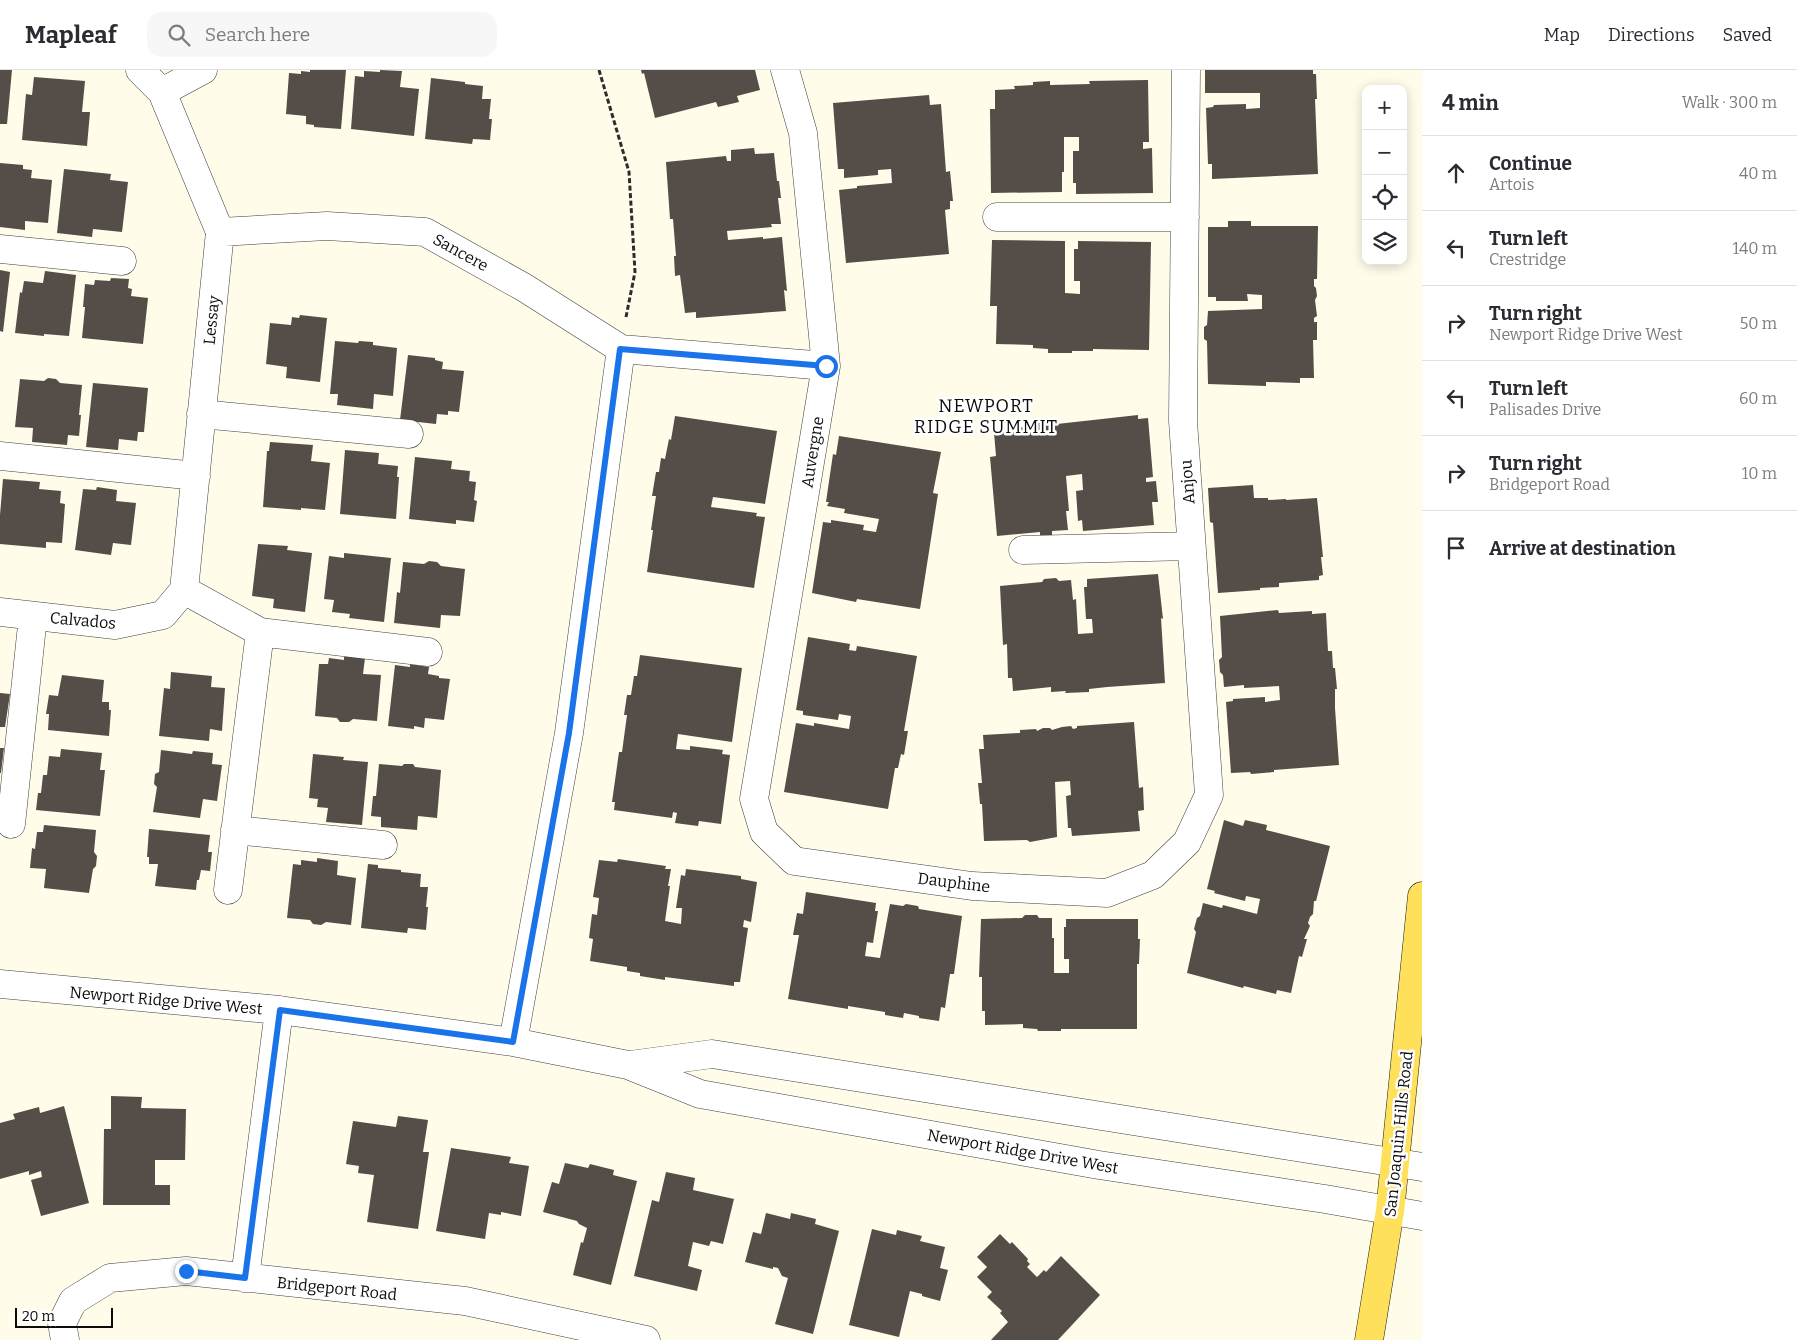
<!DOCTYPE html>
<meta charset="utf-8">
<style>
body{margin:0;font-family:Bitter,serif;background:#f7f7f7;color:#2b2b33}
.controls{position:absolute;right:15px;top:15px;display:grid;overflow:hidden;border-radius:10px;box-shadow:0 2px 12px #0003}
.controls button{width:45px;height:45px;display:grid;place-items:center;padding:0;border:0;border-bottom:1px solid #e1e1e2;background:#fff;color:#2b2b33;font:25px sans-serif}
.scale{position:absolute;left:15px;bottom:12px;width:98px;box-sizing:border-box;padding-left:5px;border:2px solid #0b0b0b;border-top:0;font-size:14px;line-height:18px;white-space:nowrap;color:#0b0b0b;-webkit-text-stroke:4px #fff;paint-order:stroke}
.stop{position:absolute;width:15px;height:15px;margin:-11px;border:4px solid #1a73e8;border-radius:50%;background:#fff}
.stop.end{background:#1a73e8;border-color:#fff;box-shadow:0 1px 5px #0008}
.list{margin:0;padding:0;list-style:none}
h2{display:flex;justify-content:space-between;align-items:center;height:65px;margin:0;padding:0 20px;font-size:21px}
h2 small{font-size:16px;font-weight:400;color:#7c7c81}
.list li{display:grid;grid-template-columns:32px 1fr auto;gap:15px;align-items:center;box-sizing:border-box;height:75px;padding:0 20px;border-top:1px solid #e1e1e2}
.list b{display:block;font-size:19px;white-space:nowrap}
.list p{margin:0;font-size:16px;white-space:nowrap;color:#7c7c81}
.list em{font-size:16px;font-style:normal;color:#7c7c81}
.icon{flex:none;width:28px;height:28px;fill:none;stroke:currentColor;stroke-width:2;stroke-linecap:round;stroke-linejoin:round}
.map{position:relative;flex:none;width:1422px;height:1270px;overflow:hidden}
header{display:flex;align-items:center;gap:30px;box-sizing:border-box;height:70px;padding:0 25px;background:#fff;border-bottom:1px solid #e1e1e2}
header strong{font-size:24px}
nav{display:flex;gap:28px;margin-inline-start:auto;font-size:18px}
.search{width:350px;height:45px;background:#f7f7f7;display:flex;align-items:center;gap:12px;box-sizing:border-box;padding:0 18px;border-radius:15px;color:#7c7c81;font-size:19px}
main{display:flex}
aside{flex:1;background:#fff}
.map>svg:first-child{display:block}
.building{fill:#554d47}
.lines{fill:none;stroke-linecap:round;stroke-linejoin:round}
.minor-casing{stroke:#3e3e3e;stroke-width:29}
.major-casing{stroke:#1c1c1c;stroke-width:29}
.path{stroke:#2d2d2d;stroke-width:3;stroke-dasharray:5 2.5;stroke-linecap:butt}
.minor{stroke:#fff;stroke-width:28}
.major{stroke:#ffe05a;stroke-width:28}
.route{stroke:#1a73e8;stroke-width:6}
.labels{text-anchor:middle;stroke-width:5;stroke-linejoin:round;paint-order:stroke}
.street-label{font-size:16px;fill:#0b0b0b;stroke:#fff}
.neighbourhood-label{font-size:18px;letter-spacing:1px;fill:#0b0b0b;stroke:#fff}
</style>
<header>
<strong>Mapleaf</strong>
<div class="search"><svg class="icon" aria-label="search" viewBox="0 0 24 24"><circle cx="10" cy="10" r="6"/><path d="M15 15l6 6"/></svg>Search here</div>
<nav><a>Map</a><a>Directions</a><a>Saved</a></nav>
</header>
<main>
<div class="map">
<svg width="1422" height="1270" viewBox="0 0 1422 1270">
<rect width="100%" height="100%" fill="#fffcea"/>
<path class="building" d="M0,0h12l-5,54h-7z
M310,0h36l-5,59 -27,-2v-2l-8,-1v-8l-20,-2 3,-41 12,1v-3l9,1z
M380,0l22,1 -2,16 19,2 -5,47 -63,-7 4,-53 9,1v-6l16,1z
M641,0h114l5,20 -23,6 2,6 -21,5 -2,-5 -61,16 -11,-45 -2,1z
M1205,0h108v4h3l1,25h-2l3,75 -106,5v-15h-4l-2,-56 7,-1 1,-2 32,-1v5l14,-1v-15h-55z
M34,7l51,4 -3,31h8l-3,34 -65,-6 4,-46 6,1z
M431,8l34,4v2l18,2 -1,13h9l-2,20h3l-2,21 -17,-1 -1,5 -47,-5z
M1148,10l1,62h-6v7l9,-1 1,45 -77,1v-11h-3v-32h6v-14h-15v35h-2v20l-71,1 -1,-84h5v-19l20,-1 -1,-3 19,-1v-3l17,-1v4l40,-1 -1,-3z
M929,25l1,10 11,-1 5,68 4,-1 3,30h-3v8l-5,1 4,44 -103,9 -7,-73 18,-2v-2l35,-3 -1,-14 -13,1v5l-34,3v-9h-6l-5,-66z
M754,78l1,6 19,-1 3,28h2l2,17h-3l3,26h-10l1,3 -45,4 1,9 35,-3v2l19,-2 5,54 -3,-1 2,21 -90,7v-6l-11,1 -5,-38 -5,1 -1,-20h2l-3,-37h-3l-4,-57 60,-6 1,5h4v-11z
M0,93l23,2v4l9,1 -1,8 21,2 -4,43 -23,-2v9l-25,-3z
M64,99l47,5 -1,6 18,2 -6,50 -29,-3 -1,8 -35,-4z
M1228,151h23v5h67l-1,53h-3v7l2,2 1,8 -2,4 2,16 -3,2v4h3v18h-4l1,38h-14v5l-34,-1v4l-58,-2 -1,-43 -3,-2v-12l3,-2 1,-14 54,-2v-14l-15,-1 1,7h-32v-4h-8v-70h20z
M992,170l73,1v52l15,1v-13h-6v-32h4v-8l73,1 -2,108 -56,-1v2h-21v2h-24v-4l-15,-1v-3l-37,-1 1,-38h-7z
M0,200l10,2 -7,60 -3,-1z
M45,201l31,4 -7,61 -25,-2v2l-29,-3 5,-41 2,1 2,-12 19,2z
M111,208l18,1 -1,9 4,1 -1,7 17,2 -5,46 -61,-6 3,-31h-2l2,-23 9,1 1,-5 15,1z
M300,245l27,3 -7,64 -34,-4 1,-11 -21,-3 4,-41 21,2 1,-8 7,1z
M335,271l23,2 1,-2 14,1v3l24,3 -4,48 -19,-2 -1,15 -36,-4 1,-11h-8z
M408,285l27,3v2l8,2 -1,7 22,2 -5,41 -11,-1v4l-11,-1 -1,10 -36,-4z
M48,308l8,1 4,4 22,2 -3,30h2l-2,21 -11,-1 -1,10 -35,-3 1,-14 -18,-1 5,-48 24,2z
M93,313l55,5 -4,44h-6l-1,9 -18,-2 -1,11 -32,-3z
M1138,345v4l10,-1 5,59 -7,1v4l10,-1 2,21h-6l2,23 -71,6 -1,-11 -4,1 -2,-30 7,-1 -1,-16 -16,2 3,35h-3l2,19 -16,1v4l-12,1v-4l-43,4 -7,-79 6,-1 -2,-23 19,-2v-3l19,-2 -1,-4 17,-1v4z
M675,346l102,15 -12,73 -52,-7 -2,10 46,6 -1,3 9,1 -11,71 -107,-16 6,-42h-2l5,-34h-4l4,-24h3l2,-14 4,1 4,-20 2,1z
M839,366l102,16 -8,41 5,1 -18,115 -63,-10 -1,3 -44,-9 11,-71 8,1v-3l33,5 -1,5 13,2 3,-13 -35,-6 1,-4 -18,-3 2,-4h-3l7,-48 3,1z
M270,372l43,3 -2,16 19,2 -5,47 -24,-2v2l-38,-3 4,-56h2z
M345,380l34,3 -1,11 20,2 -1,11h2l-3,42 -56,-5z
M415,387l37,4 -1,8 19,2 -1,10 7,1 -2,18 3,1 -3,21 -18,-2v4l-47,-5z
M3,409l37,3 -1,7 22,2 -1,12 5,1 -3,39 -16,-1v6l-46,-4v-29z
M1253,415l1,13h14v2l18,-1v1l31,-2 6,59h-2l2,18 -4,1v4l-40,3v4l-19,1v2l-42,3 -5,-70 -3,-1 -2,-34z
M97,417l20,3 -1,11 20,2 -5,42 -18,-2 -2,12 -36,-5 8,-61 13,1z
M258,474l30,2 -1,4 25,3 -7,59 -32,-4 1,-9 -22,-3z
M344,483l47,5 -7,64 -35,-4 1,-4 -18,-2 2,-12 -10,-1 5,-43 15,2z
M429,491l8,1 4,4 24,3 -5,47 -19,-1 -1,13 -46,-5 3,-31 3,1 3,-31 21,2z
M1158,504l5,45 -2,-1 4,65 -58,4 -18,2v3l-24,1 1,-2 -15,1v-5l-38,4 -1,-13h-4l-1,-34 -4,1 -3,-59 42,-4 2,-3 12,-1 3,3 12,-1 2,20 3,-1 2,35 15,-1 -1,-14h-6l-2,-32h3v-8z
M1278,540l1,3 33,-2v3l14,-1 2,38h4l1,17h2l2,21h-2v19l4,57 -65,5v2l-23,2 -1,-2 -19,1 -5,-71 7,-1v-2l32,-2v5l15,-2 -1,-14 -35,2v-3l-20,2 -1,-12 -3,-3 -1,-12 3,-3 -2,-41z
M808,567l42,7 -1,6 7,1 1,-5 60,10 -13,75h4l-4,24 -3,-1 -3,14h-3l-7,41 -104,-17 12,-69 18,3v-3l35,6 2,-13 -12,-2 -1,6 -35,-5v-4l-7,-1z
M640,585l102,13 -10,74 -54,-8 -2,15 14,1v-4l33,4 -1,4 8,1 -9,69 -22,-3 -1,5 -23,-3 2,-10 -4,-1 -1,6 -58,-8 1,-8h-3l7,-50h3l5,-37h-3l3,-20h4l3,-19h3z
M344,586l21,2 -2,16 18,1 -4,46 -24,-2 -4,3h-9l-3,-4 -22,-2 4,-52h9l1,-6 15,2z
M410,594l19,3 -1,7 11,2v2l11,1 -6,41 -19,-2 -1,10 -10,-2v3l-26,-3 7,-61 15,2z
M171,602l41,4 -1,11 14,1 -3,43 -12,-2 -1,12 -50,-5 5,-48 6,1z
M62,605l42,5 -2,22h7v8h2l-2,26 -61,-6 1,-16h-3l3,-19 9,1z
M0,623l10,1 -5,33h-5z
M1134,652l5,66 4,-1 1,23 -6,1 2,20 -68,5 -1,-8h-3l-2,-32 5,-1 -1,-14 -15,1 2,55 -27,5 -3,-2 -43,1 -2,-37h-2l-2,-21h4l-3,-34h5l-1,-14 37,-2v-3l16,-1 1,2 6,-3h7l2,2 10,-3 9,-1 2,3 4,-1v-2z
M0,678h4l-3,25h-1z
M61,679l41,4 -2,17h5l-5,46 -64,-6 2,-17h3l2,-18h4l2,-19 11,1z
M161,680l31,4 1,-3 20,2 -1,11 10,1 -5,36 -14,-2 -3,19 -47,-6 4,-25 -3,-3 1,-10 4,-2z
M313,684l31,3 -1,3 25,2 -6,63 -36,-3 2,-14 -11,-1 1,-8 -9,-1z
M379,694l23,2 2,-2h9l2,3 26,3 -4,48 -19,-2 -1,14 -36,-3v-10l-10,-1 2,-20h3z
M1224,750l19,6 2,-6 22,5 -1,5 64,16 -14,55h-2l-1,13 -3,3 -2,6 2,3 -6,13h3l-5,18 -3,-1 -8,37 -14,-3 -1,4 -32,-8 -1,2 -56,-15 9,-41 -2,-3 3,-11 3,-2 3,-13 19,5 1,-3 34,9 3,-15 -14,-3 -1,5 -31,-8 1,-2 -8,-2z
M44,755l52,5 -2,22 3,4 -1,10 -3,3 -4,24 -45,-5 2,-19 -16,-1 2,-20 3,1 2,-17h6z
M149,759l61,6 -2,17h4l-2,19 -9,-1 -2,10h-2l-1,10 -41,-4 3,-22h-9v-7h-2z
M317,788l21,3 -1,14 19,3 -5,47 -25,-3 -5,3 -8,-1 -3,-4 -23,-2 6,-54 8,1v-5l16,2z
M618,789l48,7 -1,3h6l-3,17h2l-5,35 16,3 1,-16h-6l5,-33 4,1 1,-7 55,7v3l16,3 -6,40 -7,-2 -1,7 5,1 -8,54h-6v4l-69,-9v3l-25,-4v-3l-13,-2v-4l-37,-6 3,-22 -4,-1 3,-24 5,1 2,-17 -6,-1 6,-37 18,2z
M368,794l10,1v3l23,2v2l20,2 -1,13h8l-2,20h2l-2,23 -18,-2 -1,5 -46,-5z
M806,822l70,11 -1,8h3l-5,32 -6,-1 -2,14 15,2 10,-54 13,2 3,-2 12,2 1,3 43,7 -8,58h-4l-5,34 -4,-1 -2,14 -20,-3v-2l-15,-3 -1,5 -18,-3v-3l-37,-6v3l-60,-10 11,-64h-6l4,-22 6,1z
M1025,845h12l2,3h13v20h2v35h15v-14h-5v-32h2v-8h72v20h2l-1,25h-2v65h-76v2h-23l-1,-2 -14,-1v-4l-38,1v-14h-3v-34h-3l2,-58 41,-1z
M111,1026l31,1 -1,11 45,1 -1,51h-30v25h15v20h-67l1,-76h7z
M64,1036l25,97 -48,13 -10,-36 11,-3 -1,-6 -12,4v-4l-29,8v-56l15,-4 -2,-5 26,-7 1,6z
M398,1046l30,4 -5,32h6l-11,77 -51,-7 7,-47 -16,-2 1,-7 -13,-2 7,-43 43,6z
M451,1078l60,9 -2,6 20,3 -8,50 -20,-4v3l-12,-2 -4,26 -49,-8z
M565,1093l23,5 2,-4 24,6 -1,5 24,6 -26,104 -38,-10 8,-33 2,1 4,-15 -8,-4 -2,-3 -34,-9 9,-30 7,2z
M666,1102l29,6 -2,12 41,9 -11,45 -12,-3 -2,5 -16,-4 -5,24 14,4 -5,21 -63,-15 18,-76 7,2z
M766,1143l24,6 1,-6 25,6 -1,5 24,7 -26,103 -38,-10 13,-46 -6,-2 -4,-8 -5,-1v2l-28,-7 8,-30 8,2z
M872,1159l24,6 1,-5 25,6 -2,5 25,6 -5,21 8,2 -8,31 -18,-5v-2l-12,-3 -11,46 -50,-12z
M1000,1164l10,10 2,-2 16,17 -1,2 3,3 -3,3 10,10 7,-7 2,2 15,-16 39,39 -42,45h-67l17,-18 -8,-9 2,-2 -15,-14 5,-5 -15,-15 10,-10 -10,-10z"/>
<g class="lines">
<g class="minor-casing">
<path id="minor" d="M140,0l22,22 58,140 -36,358
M785,0l18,63 23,233 -72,433 10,33 30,29 178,25 135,7 46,-18 34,-33 22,-47 -26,-374 3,-351
M162,22l41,-22
M997,147h188
M220,162l107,-6 98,6 100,56 96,61 205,17
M0,179l122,12
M201,344l208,20
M0,386l196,20
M1023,480l168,-4
M184,520l76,42 -32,258
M0,542l115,13 48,-10 21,-25
M259,562l169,20
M11,754l22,-208
M235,760l148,15
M0,914l279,26 234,32 115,23 72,29 399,71 226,34 97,17
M513,972l56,-309 52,-384
M630,995l82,-11 710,113
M245,1208l34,-268
M65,1270l-3,-17 11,-22 37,-23 76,-7 279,30 181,39"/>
</g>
<g class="major-casing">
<path id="major" d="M1369,1270l21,-129 32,-315"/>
</g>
<path class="path" d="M599,0l30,102 6,100 -9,45"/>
<use href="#minor" class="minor"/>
<use href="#major" class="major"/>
</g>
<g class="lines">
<path class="route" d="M186,1201l59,7 35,-268 233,32 56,-309 51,-384 206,17"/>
</g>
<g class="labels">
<g class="street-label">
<text transform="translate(461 182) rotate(29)" y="6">Sancere</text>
<text transform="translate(211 250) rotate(-84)" y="6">Lessay</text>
<text transform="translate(812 382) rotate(-81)" y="6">Auvergne</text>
<text transform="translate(1187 412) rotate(-94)" y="6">Anjou</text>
<text transform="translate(83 550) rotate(5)" y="6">Calvados</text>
<text transform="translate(954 812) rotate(7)" y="6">Dauphine</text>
<text transform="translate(166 930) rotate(5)" y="6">Newport Ridge Drive West</text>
<text transform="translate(1398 1064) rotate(-84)" y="6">San Joaquin Hills Road</text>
<text transform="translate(1023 1081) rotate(10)" y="6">Newport Ridge Drive West</text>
<text transform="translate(337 1218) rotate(6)" y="6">Bridgeport Road</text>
</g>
<g class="neighbourhood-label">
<text x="986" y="342">NEWPORT<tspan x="986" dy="21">RIDGE SUMMIT</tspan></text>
</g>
</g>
</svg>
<div class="controls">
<button>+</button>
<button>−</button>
<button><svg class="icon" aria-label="locate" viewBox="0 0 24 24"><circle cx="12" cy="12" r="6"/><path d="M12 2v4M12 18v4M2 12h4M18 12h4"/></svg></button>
<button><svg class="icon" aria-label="layers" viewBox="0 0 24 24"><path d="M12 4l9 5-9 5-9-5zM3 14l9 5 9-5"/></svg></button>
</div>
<div class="scale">20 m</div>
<div class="stop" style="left:826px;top:296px"></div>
<div class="stop end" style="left:186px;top:1201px"></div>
</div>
<aside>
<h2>4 min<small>Walk · 300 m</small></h2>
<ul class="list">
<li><svg class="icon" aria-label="ahead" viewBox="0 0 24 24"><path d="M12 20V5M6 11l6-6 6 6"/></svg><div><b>Continue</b><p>Artois</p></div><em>40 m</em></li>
<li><svg class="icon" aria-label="left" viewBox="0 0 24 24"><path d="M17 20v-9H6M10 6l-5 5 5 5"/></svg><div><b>Turn left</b><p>Crestridge</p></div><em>140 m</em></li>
<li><svg class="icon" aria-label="right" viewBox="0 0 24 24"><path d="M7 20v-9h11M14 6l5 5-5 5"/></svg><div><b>Turn right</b><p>Newport Ridge Drive West</p></div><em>50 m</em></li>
<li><svg class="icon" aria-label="left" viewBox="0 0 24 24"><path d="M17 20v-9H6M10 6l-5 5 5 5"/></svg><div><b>Turn left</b><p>Palisades Drive</p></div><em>60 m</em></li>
<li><svg class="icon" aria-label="right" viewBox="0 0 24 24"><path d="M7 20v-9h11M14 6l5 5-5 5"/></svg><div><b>Turn right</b><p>Bridgeport Road</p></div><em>10 m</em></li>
<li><svg class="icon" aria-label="arrive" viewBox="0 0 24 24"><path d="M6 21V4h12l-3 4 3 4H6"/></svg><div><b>Arrive at destination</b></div></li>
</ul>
</aside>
</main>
